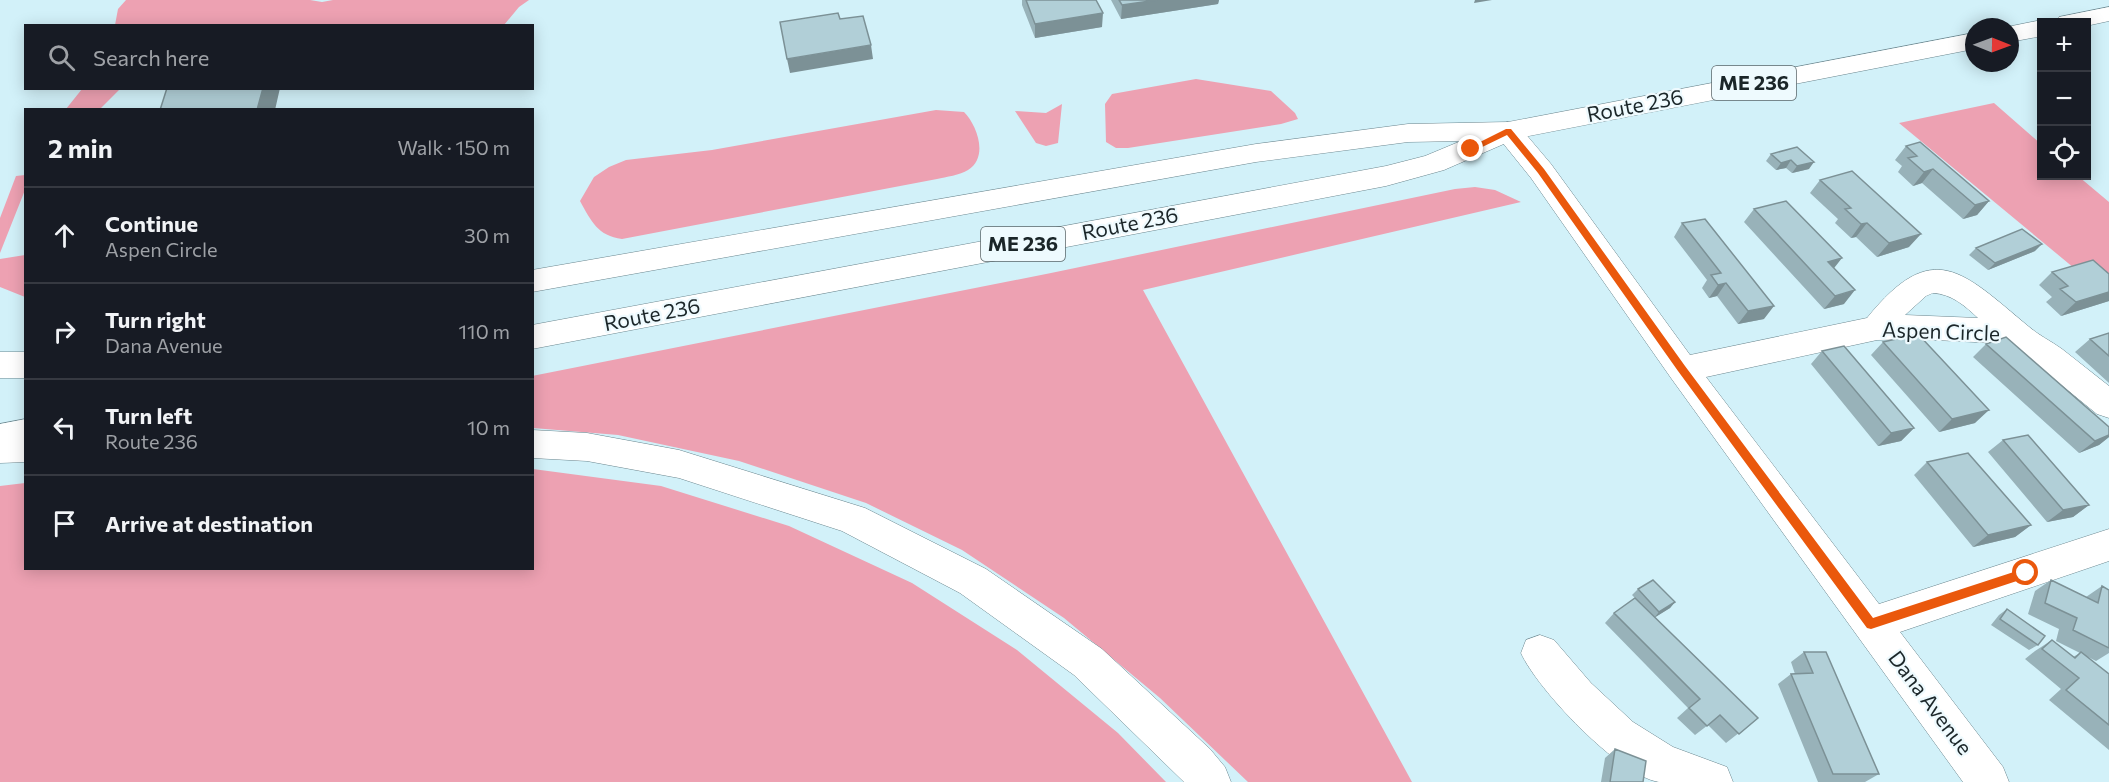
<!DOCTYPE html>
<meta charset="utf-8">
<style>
body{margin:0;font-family:Commissioner,sans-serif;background:#20242c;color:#f1f3f6}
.controls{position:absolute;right:18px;top:18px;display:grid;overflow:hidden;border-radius:0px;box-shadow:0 3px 15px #0003}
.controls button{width:54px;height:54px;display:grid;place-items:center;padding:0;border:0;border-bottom:2px solid #363941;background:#171b24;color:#f1f3f6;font:30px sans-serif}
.compass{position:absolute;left:1965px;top:18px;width:54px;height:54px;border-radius:50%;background:#171b24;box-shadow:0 3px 15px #0003;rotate:91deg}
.stop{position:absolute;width:18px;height:18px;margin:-14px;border:4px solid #ea580c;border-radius:50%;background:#fff}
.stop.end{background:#ea580c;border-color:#fff;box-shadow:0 2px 6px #0008}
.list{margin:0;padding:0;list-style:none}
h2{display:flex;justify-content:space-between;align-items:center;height:78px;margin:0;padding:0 24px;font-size:26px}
h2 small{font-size:20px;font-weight:400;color:#9ea1a6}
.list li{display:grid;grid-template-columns:39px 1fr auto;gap:18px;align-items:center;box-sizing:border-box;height:96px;padding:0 24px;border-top:2px solid #363941}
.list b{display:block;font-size:22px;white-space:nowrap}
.list p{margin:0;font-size:20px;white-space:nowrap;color:#9ea1a6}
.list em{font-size:20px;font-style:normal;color:#9ea1a6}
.icon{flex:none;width:33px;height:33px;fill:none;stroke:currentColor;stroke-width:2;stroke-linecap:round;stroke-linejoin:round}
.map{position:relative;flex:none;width:2109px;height:782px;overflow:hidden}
.search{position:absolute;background:#171b24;box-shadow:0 3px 15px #0003;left:24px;top:24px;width:510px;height:66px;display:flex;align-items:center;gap:15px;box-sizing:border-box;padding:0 21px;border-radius:0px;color:#9ea1a6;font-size:22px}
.panel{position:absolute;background:#171b24;box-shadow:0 3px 15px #0003;left:24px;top:108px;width:510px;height:462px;border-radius:0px}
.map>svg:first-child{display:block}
.green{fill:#eda1b2}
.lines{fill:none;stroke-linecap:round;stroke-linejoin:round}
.minor-casing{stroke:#6b868e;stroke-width:1}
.major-casing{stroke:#6b868e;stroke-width:1}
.highway-casing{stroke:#6b868e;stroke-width:1}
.minor{fill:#fff;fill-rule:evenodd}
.major{fill:#fff;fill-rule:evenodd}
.highway{fill:#fff;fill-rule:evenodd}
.wall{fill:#98b2b9}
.shaded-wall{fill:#7c9196}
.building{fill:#b1cfd7;stroke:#7c9196;stroke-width:1.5}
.route{fill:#ea580c}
.labels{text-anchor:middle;stroke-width:4.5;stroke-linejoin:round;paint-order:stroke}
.shield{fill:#eefafe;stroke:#5a6669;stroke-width:1.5}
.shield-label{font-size:20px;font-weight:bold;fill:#1b2629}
.street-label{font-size:21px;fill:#1b2629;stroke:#eefafe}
</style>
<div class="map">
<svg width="2109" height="782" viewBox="0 0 2109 782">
<rect width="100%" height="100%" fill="#d2f1f9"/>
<path class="green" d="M126,0h184l12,2 11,-2h196l-10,7 -15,18h-389l3,-16z
M1196,79l75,12 24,22 3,6 -17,5 -153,24h-12l-10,-6 -1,-38 7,-10z
M82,89v-1l38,1 -20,20h-34z
M1994,103l47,41 1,32h36l31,26v95l-210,-174z
M1062,104l-4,39 -12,3 -10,-3 -21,-32 31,2z
M936,110l28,2c13,13 25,45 4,58 -8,5 -22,7 -31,9l-315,60c-24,-3 -31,-18 -42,-38l14,-24 15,-10 17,-7 86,-10z
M25,175v15l-25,63v-35l16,-42z
M1475,187l20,3 26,12 -378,88 269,492h-164l-88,-84 -96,-80 -102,-68 -96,-47 -127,-42 -121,-26 -85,-7 -1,-52 519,-103 404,-84z
M25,255h1l-1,42 -25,-10v-28z
M533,469l128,17 128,40 123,57 105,67 101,83 48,49h-1166v-296l25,-3 1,85h506z"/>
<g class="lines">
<g class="minor-casing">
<path id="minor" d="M1508,122l10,3 33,39 139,191 177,-37c66,-82 96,-46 161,8 10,9 23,15 34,23 16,12 31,25 47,37v32l-12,-4 -59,-48 -29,-20 -15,-3 -78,-4 -39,1 -171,37 173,227 230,-75v32l-209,71 103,135 6,15h-46l-292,-404 -140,-200 -33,-41 -4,-6 4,-6zM1933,293c19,1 32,13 45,25l-73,-3 21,-19z
M1540,635l14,5 37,43 42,39 40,25 54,20 6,15c-24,0 -50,0 -74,0 -40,-6 -122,-93 -138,-129l5,-13z"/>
</g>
<g class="major-casing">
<path id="major" d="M2109,7v14l-23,5v-4h-31l4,-5z
M2042,20l9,2h-9v14l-32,6v-15h-3z
M1974,33v16l-466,91 -2,3 -62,27 -58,16 -854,163v-24l854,-159 39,-10 36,-15 -53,1 -152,20 -724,130v-22l724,-126 152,-20 100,-2z
M26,419v28l-26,5v-28z"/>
</g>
<g class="highway-casing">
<path id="highway" d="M0,352h26v26h-26z
M532,430l55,3 92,17 186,58 121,61 116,80 108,100 15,18 6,15h-47l-110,-107 -114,-82 -118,-62 -163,-53 -92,-17 -55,-3z
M26,434v28l-26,1v-28z"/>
</g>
<use href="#minor" class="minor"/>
<use href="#major" class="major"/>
<use href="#highway" class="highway"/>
</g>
<path class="wall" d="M1022,0h74l6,27 -67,11 -13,-33z
M1111,0h108l-1,4 -97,15z
M1906,146l83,55 -12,14 -14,4 -41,-36 -9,3 -15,-14 4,-6 -7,-6z
M1797,147l12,22 -17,4 -6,-5 -10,2 -10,-9 5,-7z
M1820,180l89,67 -32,10 -21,-20 -5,1 -16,-15 3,-4 -28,-26z
M1754,209l80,59 10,36 -20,5 -80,-87z
M1682,223l82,96 -26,5 -21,-28 -8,2 -7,-10 5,-8 -33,-43z
M1976,248l59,3 -47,19 -19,-15z
M2052,272l57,2v27l-48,15 -15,-14 6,-5 -13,-12z
M2109,333v50l-34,-31 15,-13z
M1883,342l92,81 -36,9 -68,-77z
M1986,344l123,83v10l-10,8 -20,8 -106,-96z
M1822,351l92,77 -13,13 -23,5 -67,-82z
M2003,440l86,65 -16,12 -26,5 -59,-70z
M1927,462l104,63 -16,12 -42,10 -59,-72z
M2051,580l35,17 16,-11 7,4v63l-13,8 -10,-5 23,18v76l-60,-50 12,-11 -36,-30 10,-8 17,-11 21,17 7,-4 -24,-12 3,-12 -31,-15 7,-23z
M1638,589l37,13 -5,6 -15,9 103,101 -32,25 -18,-18 -13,10 -18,-17 11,-10 -83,-85 9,-10 23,-13 -5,-5z
M2007,609l31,36 -9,5 -38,-25 8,-10z
M1804,652l75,122 -14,8h-47l-40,-98 13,-10h4l-4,-12z
M1615,749l28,33h-42l4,-24z"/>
<path class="shaded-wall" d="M1157,0h62l-1,4 -97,15 1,-14z
M1475,0h17l-18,3z
M1103,13l-1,14 -67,11v-14z
M871,45l2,14 -83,14 -3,-14z
M263,88h17l-5,22h-18z
M1791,160l-5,8 -10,2 5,-7z
M1814,162l-5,7 -17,4 5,-7z
M1933,169l-11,14 -9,3 11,-14z
M1989,201l-12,14 -14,4 12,-14z
M1867,223l-11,14 -5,1 10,-14z
M1921,234l-12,13 -32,10 12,-14z
M2042,244l-7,7 -47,19 7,-7z
M1842,258l-11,14 -3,-10z
M1726,283l-9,13 -8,2 9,-13z
M1855,290l-11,14 -20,5 11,-13z
M2109,292v9l-48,15 15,-14z
M1774,306l-10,13 -26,5 10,-13z
M1989,410l-14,13 -36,9 13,-13z
M1914,428l-13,13 -23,5 13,-13z
M2109,435v2l-10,8 -20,8 16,-12z
M2089,505l-16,12 -26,5 16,-12z
M2031,525l-16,12 -42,10 15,-12z
M1675,602l-5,6 -16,10 5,-6z"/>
<path class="building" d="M1026,0h70l7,13 -68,11z
M1119,0h38l-35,5z
M838,13l2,6 23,-3 8,29 -84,14 -7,-37z
M167,88h96l-6,22h-97z
M1920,142l69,59 -14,4 -42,-36 -9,3 -16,-14 9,-2 -11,-10z
M1797,147l17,15 -17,4 -6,-6 -10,3 -10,-9z
M1852,171l69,63 -32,9 -22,-20 -6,1 -16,-15 6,-1 -31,-28z
M1786,201l56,57 -14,4 27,28 -20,6 -81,-87z
M1705,219l69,87 -26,5 -22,-28 -8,2 -7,-10 10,-2 -39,-50z
M2022,229l20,15 -47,19 -19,-15z
M2093,260l16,14v18l-33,10 -16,-13 8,-3 -16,-14z
M2109,333v23l-19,-17z
M1918,334l71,76 -37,9 -69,-77z
M2006,337l103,90v8l-14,6 -109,-97z
M1844,346l70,82 -23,5 -69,-82z
M2028,435l61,70 -26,5 -60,-70z
M1968,453l63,72 -43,10 -61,-73z
M1653,580l22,22 -16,10 -21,-23z
M2051,580l47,23 4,-17 7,4v58l-36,-18 4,-12 -32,-15z
M1635,598l123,120 -19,16 -19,-19 -13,11 -18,-18 11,-9 -86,-86z
M2007,609l38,27 -7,9 -38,-26z
M2052,640l23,18 6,-6 28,22v51l-43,-35 13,-12 -37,-29z
M1804,652h22l53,122h-46l-42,-100 22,-1z
M1615,749l31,12 -3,21h-33z"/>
<path class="route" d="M1506,129h5l33,40 141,197 188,252 153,-50 5,5 -2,4 -158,52 -4,-1 -189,-257 -140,-198 -31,-38 -33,16 -8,-2z"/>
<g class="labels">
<g class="shield">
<rect x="1712" y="66" width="84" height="34" rx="4.5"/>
<rect x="981" y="227" width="84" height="34" rx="4.5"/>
</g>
<g class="shield-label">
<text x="1754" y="90">ME 236</text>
<text x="1023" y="251">ME 236</text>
</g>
<g class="street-label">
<text transform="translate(1635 106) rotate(-11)" y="7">Route 236</text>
<text transform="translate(1130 224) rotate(-11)" y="7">Route 236</text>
<text transform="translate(652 315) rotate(-11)" y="7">Route 236</text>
<text transform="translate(1941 332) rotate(2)" y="7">Aspen Circle</text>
<text transform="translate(1930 703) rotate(53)" y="7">Dana Avenue</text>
</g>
</g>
</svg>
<div class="controls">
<button>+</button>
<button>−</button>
<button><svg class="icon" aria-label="locate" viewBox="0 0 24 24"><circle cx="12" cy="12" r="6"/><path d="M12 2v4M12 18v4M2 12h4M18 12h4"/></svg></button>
</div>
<svg class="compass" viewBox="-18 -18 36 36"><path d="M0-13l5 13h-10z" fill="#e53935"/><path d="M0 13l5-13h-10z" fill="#9ea1a6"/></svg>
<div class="stop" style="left:2026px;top:573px"></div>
<div class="stop end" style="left:1471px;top:149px"></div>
<div class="search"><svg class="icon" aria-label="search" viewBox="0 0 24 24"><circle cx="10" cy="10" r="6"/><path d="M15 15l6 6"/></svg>Search here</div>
<section class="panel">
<h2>2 min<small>Walk · 150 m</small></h2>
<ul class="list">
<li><svg class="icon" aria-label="ahead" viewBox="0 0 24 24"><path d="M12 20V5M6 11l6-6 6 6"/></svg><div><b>Continue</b><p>Aspen Circle</p></div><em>30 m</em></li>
<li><svg class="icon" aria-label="right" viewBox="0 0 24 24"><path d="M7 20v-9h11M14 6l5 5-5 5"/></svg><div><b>Turn right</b><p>Dana Avenue</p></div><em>110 m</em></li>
<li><svg class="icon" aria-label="left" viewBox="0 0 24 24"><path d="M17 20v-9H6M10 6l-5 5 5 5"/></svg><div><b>Turn left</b><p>Route 236</p></div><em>10 m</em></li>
<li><svg class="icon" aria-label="arrive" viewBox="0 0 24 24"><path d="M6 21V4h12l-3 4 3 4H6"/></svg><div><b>Arrive at destination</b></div></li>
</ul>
</section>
</div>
